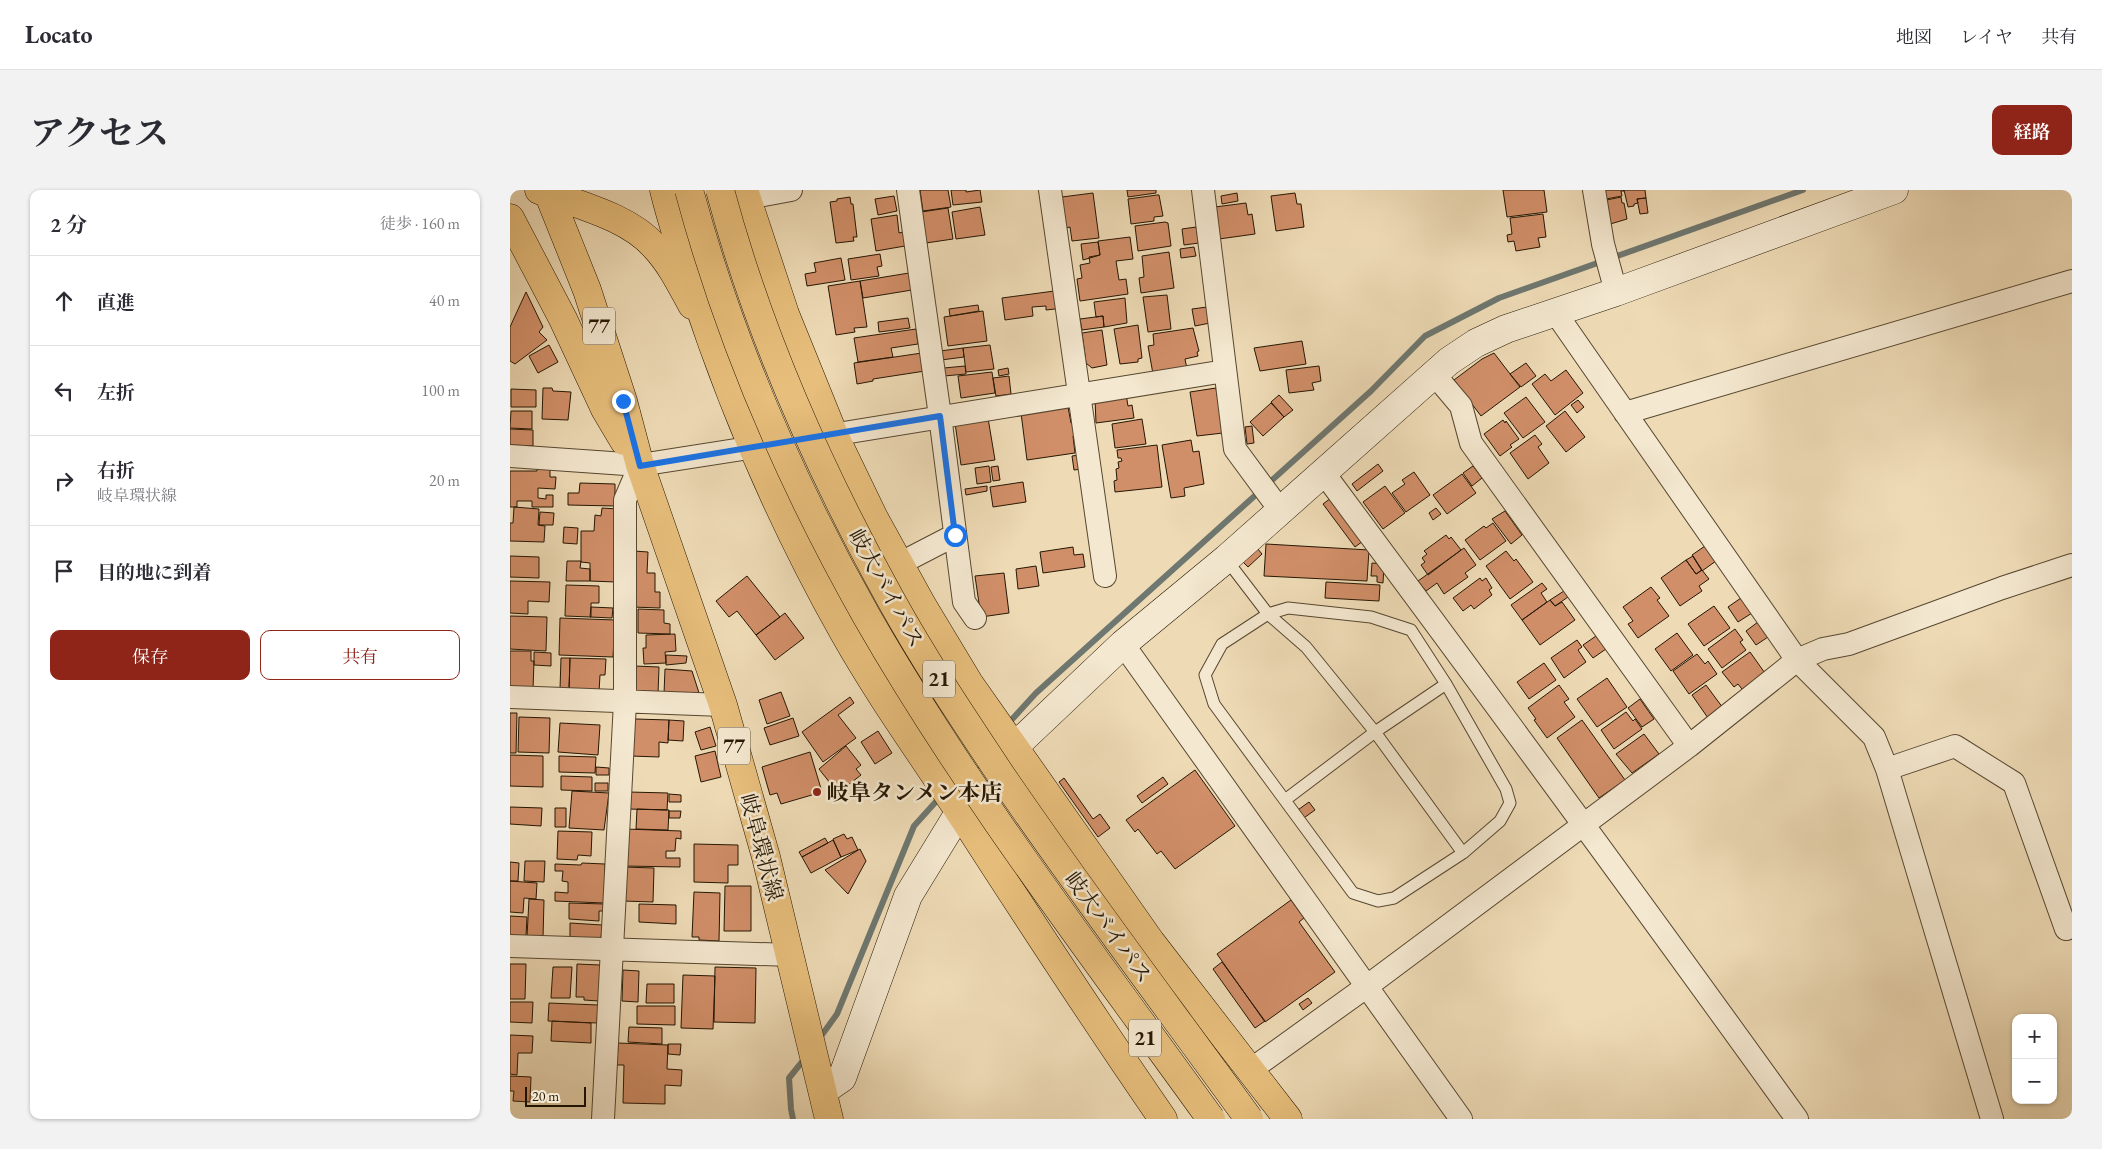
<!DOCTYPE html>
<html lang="ja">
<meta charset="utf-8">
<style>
body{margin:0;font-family:"EB Garamond","Noto Serif JP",serif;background:#f2f2f3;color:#2b2b33}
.controls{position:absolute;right:15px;bottom:15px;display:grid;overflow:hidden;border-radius:10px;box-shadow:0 1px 4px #0004}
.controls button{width:45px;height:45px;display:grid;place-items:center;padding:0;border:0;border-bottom:1px solid #e1e1e2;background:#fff;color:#2b2b33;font:25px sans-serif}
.scale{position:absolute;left:15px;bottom:12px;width:61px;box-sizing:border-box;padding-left:5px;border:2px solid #251603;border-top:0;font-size:14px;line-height:18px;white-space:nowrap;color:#251603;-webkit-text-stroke:4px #f4e8d0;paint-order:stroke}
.stop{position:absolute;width:15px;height:15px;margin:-11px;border:4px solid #1a73e8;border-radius:50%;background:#fff}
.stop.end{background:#1a73e8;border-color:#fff;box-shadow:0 1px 5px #0008}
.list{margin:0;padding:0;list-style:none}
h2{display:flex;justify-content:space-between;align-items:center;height:65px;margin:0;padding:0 20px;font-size:21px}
h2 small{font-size:16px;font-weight:400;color:#7c7c81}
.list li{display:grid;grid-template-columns:32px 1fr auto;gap:15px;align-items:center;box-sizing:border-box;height:90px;padding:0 20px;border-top:1px solid #e1e1e2}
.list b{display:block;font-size:19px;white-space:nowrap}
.list p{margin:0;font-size:16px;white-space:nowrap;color:#7c7c81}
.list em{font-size:16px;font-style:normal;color:#7c7c81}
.actions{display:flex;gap:10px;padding:15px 20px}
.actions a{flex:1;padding:11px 0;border:1px solid #8f2418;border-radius:10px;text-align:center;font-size:18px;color:#8f2418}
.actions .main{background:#8f2418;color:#fff}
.icon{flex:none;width:28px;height:28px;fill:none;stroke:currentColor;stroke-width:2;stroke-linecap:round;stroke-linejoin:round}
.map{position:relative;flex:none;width:1562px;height:929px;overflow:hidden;border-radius:10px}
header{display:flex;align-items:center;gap:30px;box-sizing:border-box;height:70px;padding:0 25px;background:#fff;border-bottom:1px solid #e1e1e2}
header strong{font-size:24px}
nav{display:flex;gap:28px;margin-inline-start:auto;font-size:18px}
.intro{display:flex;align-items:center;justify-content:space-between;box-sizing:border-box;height:120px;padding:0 30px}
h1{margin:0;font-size:35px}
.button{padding:12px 22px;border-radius:10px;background:#8f2418;color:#fff;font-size:18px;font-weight:700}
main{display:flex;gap:30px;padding:0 30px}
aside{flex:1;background:#fff;border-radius:10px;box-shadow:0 1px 4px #0004}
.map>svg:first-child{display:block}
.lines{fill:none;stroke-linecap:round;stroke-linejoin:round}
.stream{stroke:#6e7770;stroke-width:6}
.building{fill:#d18f69;stroke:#251603}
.lane-casing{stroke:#574730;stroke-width:13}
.street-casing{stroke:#574730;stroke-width:24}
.secondary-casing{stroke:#251603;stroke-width:29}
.primary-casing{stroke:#251603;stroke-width:29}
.highway-casing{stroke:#251603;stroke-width:29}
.lane{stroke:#f4e8d0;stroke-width:11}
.street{stroke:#f4e8d0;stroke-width:22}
.secondary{stroke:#f4e8d0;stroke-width:28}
.primary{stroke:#e7be7b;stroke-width:28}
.highway{stroke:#e7be7b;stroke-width:28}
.highway-bridge-casing{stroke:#251603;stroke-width:29;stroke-linecap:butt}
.highway-bridge{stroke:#e7be7b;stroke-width:28}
.route{stroke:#1a73e8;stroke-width:6}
.poi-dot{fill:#8f2418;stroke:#f4e8d0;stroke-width:2}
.labels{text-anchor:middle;stroke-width:5;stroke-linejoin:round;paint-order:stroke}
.shield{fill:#f4e8d0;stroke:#635540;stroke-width:1}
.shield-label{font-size:21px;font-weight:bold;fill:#251603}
.street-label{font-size:22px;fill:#251603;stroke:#f4e8d0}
.poi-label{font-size:22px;font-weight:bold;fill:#251603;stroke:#f4e8d0;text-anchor:start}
</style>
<header>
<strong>Locato</strong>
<nav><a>地図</a><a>レイヤ</a><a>共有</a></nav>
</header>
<div class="intro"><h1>アクセス</h1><a class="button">経路</a></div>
<main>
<aside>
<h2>2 分<small>徒歩 · 160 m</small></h2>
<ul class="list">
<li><svg class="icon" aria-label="ahead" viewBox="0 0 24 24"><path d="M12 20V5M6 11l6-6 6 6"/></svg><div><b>直進</b></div><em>40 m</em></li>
<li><svg class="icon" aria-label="left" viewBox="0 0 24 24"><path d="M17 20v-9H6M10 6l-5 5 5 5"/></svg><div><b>左折</b></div><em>100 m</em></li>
<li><svg class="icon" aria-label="right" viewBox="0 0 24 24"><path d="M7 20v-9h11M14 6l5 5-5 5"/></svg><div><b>右折</b><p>岐阜環状線</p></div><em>20 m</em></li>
<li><svg class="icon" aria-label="arrive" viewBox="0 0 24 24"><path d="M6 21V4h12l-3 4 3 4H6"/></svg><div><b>目的地に到着</b></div></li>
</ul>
<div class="actions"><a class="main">保存</a><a>共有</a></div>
</aside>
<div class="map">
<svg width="1562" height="929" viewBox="0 0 1562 929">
<rect width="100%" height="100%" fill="#eedbb6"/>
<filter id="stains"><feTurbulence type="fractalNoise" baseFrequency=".004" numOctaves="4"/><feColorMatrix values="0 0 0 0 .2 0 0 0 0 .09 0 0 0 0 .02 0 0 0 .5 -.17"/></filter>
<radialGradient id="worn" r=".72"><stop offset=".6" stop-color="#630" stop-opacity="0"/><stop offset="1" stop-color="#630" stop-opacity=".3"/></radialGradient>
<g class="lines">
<path class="stream" d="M496,536l30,-33 335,-302 54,-55 74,-38 304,-108
M309,849l18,-25 77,-188 27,-30
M283,929l-2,-10 -2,-31 17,-21"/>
</g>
<path class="building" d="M410,0h28l3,17 -28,4z
M441,0h15v2l14,-2 2,12 -29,3z
M617,0h29v3l-28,4z
M993,0h41l3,22 -40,5z
M1095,0h18l1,1h-3l1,5 -16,3z
M1114,0h21l1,8 -9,1 1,4 -4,1v2l-6,1z
M583,3l6,45 -27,3 -2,-14 -4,1 -4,-31z
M727,3l1,8 -16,3 -1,-8z
M785,3l2,11h4l3,23 -28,4 -5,-35z
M647,5h2l4,21 -9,1v4l-23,3 -3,-25z
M384,6l3,15 -19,4 -3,-16z
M340,7l1,7h2l4,33h-4l1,4 -18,2 -6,-41 7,-1v-2z
M1111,7l1,6h2l3,16 -20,6 -5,-24z
M1136,8l2,15 -8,1 -3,-15z
M736,13l2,12 4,-1 3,20 -36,5 -4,-32z
M470,17l5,28 -29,4 -4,-27z
M438,18l5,31 -27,4 -5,-31z
M1033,24l3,23 -8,1 2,9 -24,4 -2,-10 -6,1 -1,-7 5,-1 -2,-16z
M387,25l2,18 4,-1 2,14 -29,5 -5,-32z
M655,32l3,1 3,23 -33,5 -3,-25z
M686,37l3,16 -15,2 -2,-16z
M620,47l3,22 -17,2 3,19 7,-1 2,15 -48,7 -3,-22 5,-1 -2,-13 10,-2 -1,-6 11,-2 -2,-14z
M588,52l2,13 -17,5 -2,-16z
M684,57l2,9 -15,2 -1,-9z
M659,62l5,36 -33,5 -2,-15 5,-1 -2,-21z
M370,64l2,12 -5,1 2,9 -28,4 -3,-21z
M331,68l4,22 -38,6 -2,-12 11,-2 -2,-9z
M399,83l3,17 -49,8 -3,-17z
M350,91l7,46 -13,1 1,4 -19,3 -8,-49z
M552,100l2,18 -18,2v-4l-14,1 1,9 -28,4 -3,-22z
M16,102l17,35 -4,5 8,8 -32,24 -5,-3v-34z
M657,105l4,34 -23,3 -5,-35z
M615,108l2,25 -23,4 -1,-11 -7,1 -2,-15z
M468,115l1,6 -29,5 -1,-7z
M697,117l3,16 -15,3 -3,-17z
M473,121l4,30 -39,5 -4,-29z
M593,126l1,11 -22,3 -2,-11z
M398,128l2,10 -31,4 -1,-10z
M628,135l4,33 -4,1v3l-18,2 -6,-35z
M683,138l6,23 -2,1 1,4 -13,3 2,10 -34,5 -5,-28 6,-1 -1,-11z
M406,139l2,15 -27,4 2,9 -35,5 -4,-24z
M592,140l5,35 -15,3 -6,-5 -4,-30z
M792,151l4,23 -46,7 -6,-23z
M39,155l9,17 -20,11 -9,-17z
M480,155l4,24 -28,3 -3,-24z
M453,158l1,9 -23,3 -1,-9z
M412,163l3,18 -52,8v2l-16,3 -3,-21z
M984,163l26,34 -39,29 -27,-36 28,-21z
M1016,173l10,13 -15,11 -11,-13z
M455,176l1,8 -22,2v-8z
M809,176l2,15 -9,2 2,7 -25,3 -3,-23z
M498,178l1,6 -10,2 -1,-6z
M1056,180l17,23 -28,22 -23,-31 13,-10 6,7z
M482,182l3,21 -34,5 -3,-22z
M499,186l2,18 -15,2 -3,-18z
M33,198h9l1,3 18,1 -3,28 -26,-1z
M706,198l7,45 -26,3 -7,-44z
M1,199l25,1v17h-25z
M616,204l2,12 4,-1 2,13 -38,5 -1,-24z
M769,205l14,15 -9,7 -13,-15z
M1016,207l19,25 -22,16 -19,-25z
M1068,210l6,7 -7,6 -6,-8z
M761,213l13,14 -21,19 -13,-14z
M558,217l3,16 5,-1 2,13 -5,1 2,17 -48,7 -6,-47z
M1,221h21v18l-22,-1z
M1055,221l20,26 -19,15 -20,-26z
M478,228l7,42 -34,5 -6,-42z
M632,229l4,25 -31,4 -3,-24z
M993,230l2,3 1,-2 13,18 -9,6 2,2 -12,9 -16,-22z
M742,236l2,17 -7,1 -2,-17z
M0,239l23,1v16l-23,-1z
M1025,245l7,9 -4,3 11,16 -21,16 -18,-26z
M681,250l2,12 6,-1 5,33 -20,4 1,8 -14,2 -9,-53z
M647,255l5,42 -47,5 -1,-11 3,-1 -1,-11 3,-1 -1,-6 4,-1 -1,-3h-3l-1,-8z
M570,265l2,14 -8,1 -2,-14z
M868,274l5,7 -26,20 -5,-7z
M479,276l2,16 -14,2 -2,-16z
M488,276l2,14 -7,1 -2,-14z
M963,276l9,12 -10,8 -9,-13z
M27,278l13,1v8h6l-1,12 -17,-1v10l8,1v-4h7v12h-21v-6h-15v6h-7v-36h27z
M904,282l16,23 -24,17 -14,-19 13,-9 -3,-4z
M952,284l14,19 -29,21 -14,-19z
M513,292l3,20 -33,5 -3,-20z
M70,293l35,1v22l-47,-1v-12h11z
M477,296v5l-21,4 -1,-6z
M875,296l20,27 -22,16 -20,-27z
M825,305l32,43 -12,9 -32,-43z
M4,317l25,2 -1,16 7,1 -1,16 -34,-1v-18h3z
M92,318l16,1 -2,73 -26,-1v-18l-9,-1v-31h13l1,-16 6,1z
M926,318l5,6 -8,6 -4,-7z
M995,321l17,24 -11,9 -19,-25z
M30,322l14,1 -1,12h-14z
M983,333l13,18 -26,19 -15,-20 19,-14 2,2z
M54,337l14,1 -1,16 -14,-1z
M936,345l3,4 2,-2 10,13 -33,25 -7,-10 4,-3 -3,-4 5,-4 -3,-3z
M756,354l103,6 -2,31 -103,-5z
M1195,356l11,15 -14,10 -10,-16z
M563,357l1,8 9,-1 2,13 -42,6 -3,-21z
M747,358l5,6 -14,13 -6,-6z
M954,358l12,17 -11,8 3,4 -24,17 -7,-11 -11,8 -8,-10z
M124,361l14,1 -1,21h8v19h5v16l-28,-1z
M996,361l8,10 2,-2 17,23 -23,17 -24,-33z
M0,366l29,1v21l-29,-1z
M1183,366l9,14 -6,4 -10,-14z
M1176,370l10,14 6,-4 7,9 -10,7 3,5 -22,15 -19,-28z
M57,371h14l-1,7 10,1v12h-24z
M862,373l12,1 -1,19 -6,-1v-6h-6z
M526,376l3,20 -21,3 -2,-20z
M494,383l5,40 -28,4 -6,-41z
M237,386l33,41 -24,18 -19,-24 -8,6 -13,-16z
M970,388l2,3 4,-3 6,10 -3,2 3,5 -18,14 -3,-4 -8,6 -10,-13z
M0,391l40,1 -1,20 -21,-1v13l-18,-1z
M816,392l54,3 -1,16 -54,-3z
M1032,393l5,6 -6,4 6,9 -25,18 -11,-15z
M56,395l33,1v17h-8v14l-26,-1z
M1141,397l9,11 -3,2 12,16 -31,22 -10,-14 5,-3 -10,-14z
M1054,401l4,6 -13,9 -5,-6z
M1231,408l11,15 -14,9 -10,-15z
M1040,410l5,6 7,-4 13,18 -35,25 -18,-25z
M1204,416l16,22 -26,18 -16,-22z
M81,417l22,1 -1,10 -22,-1z
M128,419l26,1v13l6,1v10l-32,-1z
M275,423l19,25 -29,22 -19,-25z
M0,426l37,1 -1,34 -36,-2z
M50,428l55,2 -2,37 -54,-2z
M1248,432l10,15 -12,8 -10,-14z
M1225,439l8,11 -3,2 6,8 -24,18 -14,-19z
M1167,443l16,22 -22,16 -16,-22z
M165,444l1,17 -11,1 1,11 -22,1 -1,-16h3v-13z
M1086,446l10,13 -13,9 -10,-13z
M1067,450l5,7 -4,3 8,12 -22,16 -13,-20z
M0,461h21v10h3l-1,28h-23z
M24,462l17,1v13l-17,-1z
M1240,462l17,24 -22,17 -7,-9 -4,3 -12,-15z
M1187,464l8,10 3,-3 9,13 -28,20 -16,-23z
M156,465l21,1 -1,7 -20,2z
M51,468h9l-1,31h-9z
M60,468l36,1 -1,16h-5l-1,17h-30z
M1034,473l12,17 -27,19 -12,-17z
M124,476l25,1 -1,27 -24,-1z
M155,479l27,2 8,25 -36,-2z
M1097,488l20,29 -30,20 -20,-28z
M1049,495l10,14 -5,3 11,15 -28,21 -13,-18 2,-1 -8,-11z
M1196,495l17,23 -15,10 -16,-23z
M271,502l9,24 -23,8 -8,-24z
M340,507l4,6 -16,12 18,23 -33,24 -21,-30z
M1130,509l14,20 -12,8 -14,-19z
M1116,522l7,9 2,-2 7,10 -28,20 -13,-19z
M0,523h7l-1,40h-6z
M9,527l31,1 -1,35 -31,-1z
M283,528l6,18 -29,9 -6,-17z
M126,529l33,1 -1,23 -9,-1v15l-28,-1 1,-35z
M159,530l15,1 -1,20 -15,-1z
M1072,530l43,60 -26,18 -42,-60z
M50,533l40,2 -2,30 -40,-3z
M200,537l6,19 -15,4 -6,-18z
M368,541l14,22 -17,11 -14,-22z
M1134,544l15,20 -27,19 -16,-19z
M336,556l15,19 -5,4 5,6 -23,18 -19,-24z
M205,561l6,26 -20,5 -6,-26z
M300,562l12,40 -41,12 -4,-11 -7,2 -8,-28z
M0,565l33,1v31l-33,-1z
M49,566l37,1 -1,16 -36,-1z
M86,577l13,1v7h-13z
M685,580l40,56 -60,43 -14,-18 -4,3 -19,-25 -3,3 -9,-12z
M51,586l31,1v14l-31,-1z
M653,587l5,7 -26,19 -5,-7z
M554,588l29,41 7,-5 10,14 -12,9 -39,-55z
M85,593h13v8h-13z
M62,601l37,2 -5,37 -35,-2z
M119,602l39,1 -1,17 -39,-1z
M159,604l12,1v7h-12z
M799,612l6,8 -14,10 -6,-8z
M0,617l32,1 -1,18 -31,-2z
M45,618h11v19h-11z
M127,619l32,1 -1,20 -32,-1z
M159,621h12l-1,7h-11z
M115,639l56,2v8l-5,-1 -1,13h-9v7h14v9l-56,-1z
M48,641l34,1 -1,24 -13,-1 -1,5 -20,-1z
M334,644l3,5 5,-2 6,13 -17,7 -8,-18z
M315,648l3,5 -26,14 -3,-5z
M323,650l8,17 -30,16 -9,-16z
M184,654l44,1v20h-10v18l-34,-1z
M350,659l6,12 -18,33 -23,-24z
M15,671h20l-1,21 -20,-1z
M0,672l9,1 -1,18h-8z
M72,673l23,1 -1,39 -49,-2v-9l13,1v-11l-6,-1 1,-10h-8v-7l26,1z
M114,677l30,1 -1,34 -30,-1z
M0,691l27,2 -1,16 -12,-1 -1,15 -13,-1z
M215,696h26v45h-27z
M184,702l26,1 -1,48 -20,-1v-3h-7z
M19,709l15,1 -1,38 -16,-1z
M781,710l13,18 -5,4 36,50 -70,50 -48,-68z
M59,713l36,1 -1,7h-5v10l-30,-2z
M129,714l37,1v19l-37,-2z
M0,726l17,1 -1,19h-16z
M60,733l32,2 -1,14 -31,2z
M712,772l43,59 -10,7 -42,-59z
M0,774h16l-1,35h-15z
M67,774l23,1 -1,36 -15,-1v-3h-8z
M43,777h19l-2,31h-19z
M205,777l41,1 -1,55 -41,-1z
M113,780l16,1 -1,31 -16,-1z
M173,785l32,1 -2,53 -32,-1z
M137,794h27v19h-28z
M798,808l4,5 -9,7 -4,-6z
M0,812h23l-1,21 -22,-1z
M39,813l49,2 -1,18 -49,-2z
M127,816h38v19l-38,-1z
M42,831l39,2v20l-40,-2z
M119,837l33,1v16l-34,-2z
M0,845l23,1 -1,17h-14l-1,22 -7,-1z
M108,853l50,2 -1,24 15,1 -1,16 -16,-1v19l-42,-1 1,-38h-7z
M158,854h13l-1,11 -12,-1z
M0,886l21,1 -1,25 -17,-1 1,-10h-4z"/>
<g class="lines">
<g class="lane-casing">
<path id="lane" d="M716,369l42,55 38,33 69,85 88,121
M778,418l83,9 40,13 35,54 60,105 4,14 -10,18 -37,32 -69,45 -16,3 -25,-8 -139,-189 -9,-29 17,-31 46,-30z
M775,610l90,-68 71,-48"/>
</g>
<g class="street-casing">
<path id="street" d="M398,0l32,226 24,186 11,16
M540,0l55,386
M693,0l32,259 45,61
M1084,0l9,54 13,48
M237,8l44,-8
M1045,122l242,348 77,77 13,32 105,350
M924,184l27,32 10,37 218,303
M1115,223l447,-132
M309,247l406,-66
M0,266l130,9 128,-20
M813,282c160,215 318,430 474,647
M389,374l56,-29
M613,454l338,475
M0,507l213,8
M1377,579l68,-23 59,37 52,146 6,-2
M0,756l281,9
M739,881l117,-84 323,-241 108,-86 26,-11 26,-5 153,-56 70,-23
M93,929l22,-417v-202l15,-35"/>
</g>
<g class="secondary-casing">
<path id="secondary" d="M313,901l19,-13 66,-182 49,-80 56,-68 110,-104 103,-85 223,-198 27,-18 30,-14 110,-37 278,-102"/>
</g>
<g class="primary-casing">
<path id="primary" d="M29,0c38,15 89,26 116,57 16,17 26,38 37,58
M37,0l40,100 36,111 17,64 83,240 43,152 63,262
M0,28l53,101 42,90 19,32"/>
</g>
<g class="highway-casing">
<path id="highway" d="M154,0c8,33 19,65 29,97 39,120 89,236 151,346 36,64 79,123 119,184 65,101 131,202 200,302
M234,0l41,124 49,121 40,83 48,87 47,78 182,259 137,177"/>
</g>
<use href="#lane" class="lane"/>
<use href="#street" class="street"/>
<use href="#secondary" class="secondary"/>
<use href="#primary" class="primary"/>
<use href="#highway" class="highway"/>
<g class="highway-bridge-casing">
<path id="highway-bridge" d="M179,0c40,149 102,293 178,427 101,176 226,338 344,502
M210,0c38,142 99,280 170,408 33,60 71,117 109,174 80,118 166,231 250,347"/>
</g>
<use href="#highway-bridge" class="highway-bridge"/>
</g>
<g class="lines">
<path class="route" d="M113,211l17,65 300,-50 15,119"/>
</g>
<circle class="poi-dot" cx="307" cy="602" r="5"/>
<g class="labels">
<g class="shield">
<rect x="73" y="117.5" width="32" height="37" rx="4"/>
<rect x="413" y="470.5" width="32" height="37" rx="4"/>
<rect x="208" y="537.5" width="32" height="37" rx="4"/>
<rect x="619" y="829.5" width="32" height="37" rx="4"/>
</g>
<g class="shield-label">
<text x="89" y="143">77</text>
<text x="429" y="496">21</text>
<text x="224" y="563">77</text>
<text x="635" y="855">21</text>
</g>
<g class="street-label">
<text transform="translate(377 398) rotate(61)" y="8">岐大バイパス</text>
<text transform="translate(252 657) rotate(75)" y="8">岐阜環状線</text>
<text transform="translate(599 737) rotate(54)" y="8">岐大バイパス</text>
</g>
<g class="poi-label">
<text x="317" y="610">岐阜タンメン本店</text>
</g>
</g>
<rect width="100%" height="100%" filter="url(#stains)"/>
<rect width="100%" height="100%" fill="url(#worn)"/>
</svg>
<div class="controls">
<button>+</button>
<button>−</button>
</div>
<div class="scale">20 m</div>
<div class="stop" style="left:445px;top:345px"></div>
<div class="stop end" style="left:113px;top:211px"></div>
</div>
</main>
